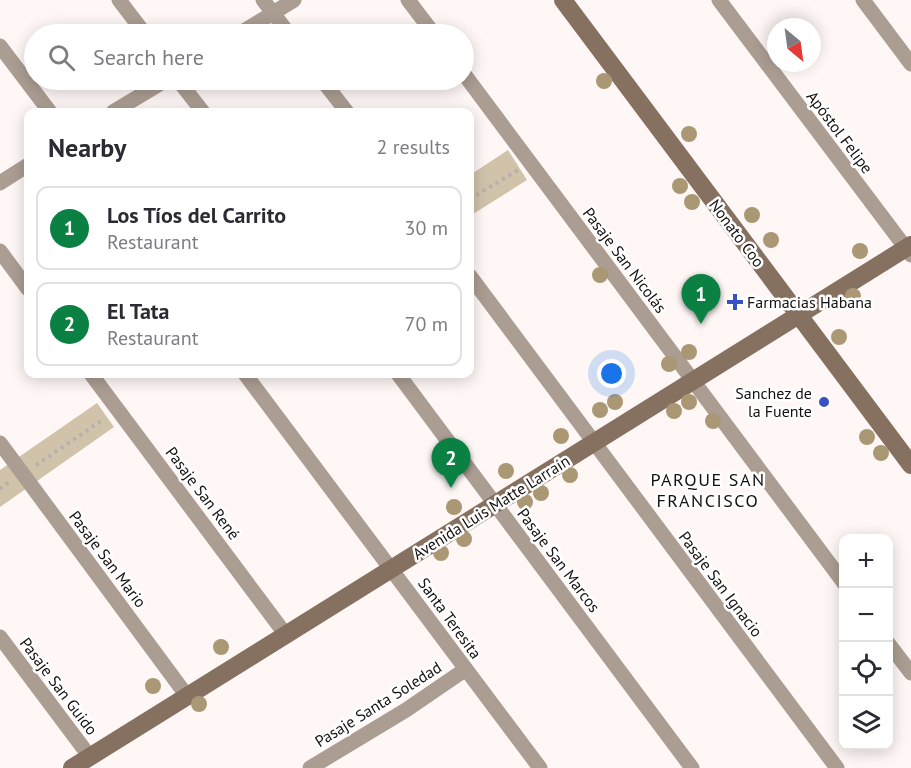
<!DOCTYPE html>
<meta charset="utf-8">
<style>
body{margin:0;font-family:"PT Sans",sans-serif;background:#f7f7f7;color:#2b2b33}
.controls{position:absolute;right:18px;bottom:18px;display:grid;overflow:hidden;border-radius:12px;box-shadow:0 3px 15px #0003}
.controls button{width:54px;height:54px;display:grid;place-items:center;padding:0;border:0;border-bottom:2px solid #e1e1e2;background:#fff;color:#2b2b33;font:30px sans-serif}
.compass{position:absolute;left:767px;top:18px;width:54px;height:54px;border-radius:50%;background:#fff;box-shadow:0 3px 15px #0003;rotate:151deg}
.you{position:absolute;left:612px;top:374px;width:21px;height:21px;margin:-15px;border:4px solid #fff;border-radius:50%;background:#1a73e8;box-shadow:0 0 0 9px #1a73e833}
.badge{display:grid;place-items:center;width:39px;height:39px;border-radius:50%;background:#0b8043;color:#fff;font-size:20px;font-weight:700}
.pin{position:absolute;translate:-50% -50px;filter:drop-shadow(0 2px 3px #0008)}
.pin::after{content:'';position:absolute;top:32px;width:21px;height:18px;background:inherit;clip-path:polygon(0 0,100% 0,50% 100%)}
.list{margin:0;padding:0;list-style:none}
h2{display:flex;justify-content:space-between;align-items:center;height:78px;margin:0;padding:0 24px;font-size:26px}
h2 small{font-size:20px;font-weight:400;color:#7c7c81}
.list li{display:grid;grid-template-columns:39px 1fr auto;gap:18px;align-items:center;box-sizing:border-box;height:84px;margin:0 12px 12px;padding:0 12px;border:2px solid #e1e1e2;border-radius:12px}
.list b{display:block;font-size:22px;white-space:nowrap}
.list p{margin:0;font-size:20px;white-space:nowrap;color:#7c7c81}
.list em{font-size:20px;font-style:normal;color:#7c7c81}
.icon{flex:none;width:33px;height:33px;fill:none;stroke:currentColor;stroke-width:2;stroke-linecap:round;stroke-linejoin:round}
.map{position:relative;flex:none;width:911px;height:768px;overflow:hidden}
.search{position:absolute;background:#fff;box-shadow:0 3px 15px #0003;left:24px;top:24px;width:450px;height:66px;display:flex;align-items:center;gap:15px;box-sizing:border-box;padding:0 21px;border-radius:33px;color:#7c7c81;font-size:22px}
.panel{position:absolute;background:#fff;box-shadow:0 3px 15px #0003;left:24px;top:108px;width:450px;height:270px;border-radius:12px}
.map>svg:first-child{display:block}
.green{fill:#d0c3aa}
.lines{fill:none;stroke-linecap:round;stroke-linejoin:round}
.path{stroke:#b5b0ae;stroke-width:4;stroke-dasharray:3 4.5;stroke-linecap:butt}
.street{stroke:#ab9d92;stroke-width:15}
.secondary{stroke:#867161;stroke-width:18}
.tree{fill:#aa9875}
.poi-dot{fill:#3852c4;stroke:#fff;stroke-width:2}
.labels{text-anchor:middle;stroke-width:5;stroke-linejoin:round;paint-order:stroke}
.street-label{font-size:16px;fill:#141110;stroke:#fff}
.poi-label{font-size:16px;fill:#141110;stroke:#fff;text-anchor:start}
.neighbourhood-label{font-size:18px;letter-spacing:1.5px;fill:#141110;stroke:#fff}
</style>
<div class="map">
<svg width="911" height="768" viewBox="0 0 911 768">
<rect width="100%" height="100%" fill="#fef7f5"/>
<path class="green" d="M508,150l19,30 -57,36v-41z
M97,403l17,24 -114,80v-37z"/>
<g class="lines">
<path class="path" d="M470,199l48,-29
M36,465l68,-46
M0,489l9,-7"/>
<path class="street" d="M119,0l26,34
M263,0l26,34
M408,0l26,34
M719,0l192,255
M863,0l48,64
M239,34l55,-34
M0,46l50,66
M464,74l380,509
M178,80l25,32
M322,80l25,32
M113,112l53,-32
M0,183l28,-18
M0,251l28,38
M470,276l367,492
M91,374l195,261
M245,374l295,394
M398,374l294,394
M0,443l187,253
M0,637l90,120
M888,643l23,30
M310,768l96,-58 60,-41"/>
<path class="secondary" d="M563,0l348,465
M72,768l839,-523"/>
</g>
<g class="tree">
<circle cx="604" cy="81" r="8"/>
<circle cx="689" cy="134" r="8"/>
<circle cx="680" cy="186" r="8"/>
<circle cx="692" cy="202" r="8"/>
<circle cx="752" cy="215" r="8"/>
<circle cx="771" cy="240" r="8"/>
<circle cx="860" cy="251" r="8"/>
<circle cx="600" cy="275" r="8"/>
<circle cx="853" cy="296" r="8"/>
<circle cx="839" cy="337" r="8"/>
<circle cx="689" cy="352" r="8"/>
<circle cx="669" cy="364" r="8"/>
<circle cx="615" cy="402" r="8"/>
<circle cx="689" cy="402" r="8"/>
<circle cx="600" cy="410" r="8"/>
<circle cx="674" cy="411" r="8"/>
<circle cx="713" cy="421" r="8"/>
<circle cx="561" cy="436" r="8"/>
<circle cx="867" cy="437" r="8"/>
<circle cx="881" cy="453" r="8"/>
<circle cx="506" cy="471" r="8"/>
<circle cx="570" cy="475" r="8"/>
<circle cx="541" cy="493" r="8"/>
<circle cx="525" cy="502" r="8"/>
<circle cx="454" cy="507" r="8"/>
<circle cx="464" cy="539" r="8"/>
<circle cx="441" cy="553" r="8"/>
<circle cx="221" cy="647" r="8"/>
<circle cx="153" cy="686" r="8"/>
<circle cx="199" cy="704" r="8"/>
</g>
<g class="poi-dot">
<path d="M732 293h6v6h6v6h-6v6h-6v-6h-6v-6h6z"/>
<circle cx="824" cy="402" r="6"/>
</g>
<g class="labels">
<g class="street-label">
<text transform="translate(840 132) rotate(53)" y="6">Apóstol Felipe</text>
<text transform="translate(737 233) rotate(53)" y="6">Nonato Coo</text>
<text transform="translate(625 260) rotate(53)" y="6">Pasaje San Nicolás</text>
<text transform="translate(203 493) rotate(53)" y="6">Pasaje San René</text>
<text transform="translate(491 507) rotate(-32)" y="6">Avenida Luis Matte Larraín</text>
<text transform="translate(108 559) rotate(53)" y="6">Pasaje San Mario</text>
<text transform="translate(559 560) rotate(53)" y="6">Pasaje San Marcos</text>
<text transform="translate(721 584) rotate(53)" y="6">Pasaje San Ignacio</text>
<text transform="translate(450 618) rotate(54)" y="6">Santa Teresita</text>
<text transform="translate(59 686) rotate(53)" y="6">Pasaje San Guido</text>
<text transform="translate(378 704) rotate(-32)" y="6">Pasaje Santa Soledad</text>
</g>
<g class="poi-label">
<text x="747" y="308">Farmacias Habana</text>
<text x="812" y="399" text-anchor="end">Sanchez de<tspan x="812" dy="18">la Fuente</tspan></text>
</g>
<g class="neighbourhood-label">
<text x="708" y="486">PARQUE SAN<tspan x="708" dy="21">FRANCISCO</tspan></text>
</g>
</g>
</svg>
<div class="controls">
<button>+</button>
<button>−</button>
<button><svg class="icon" aria-label="locate" viewBox="0 0 24 24"><circle cx="12" cy="12" r="6"/><path d="M12 2v4M12 18v4M2 12h4M18 12h4"/></svg></button>
<button><svg class="icon" aria-label="layers" viewBox="0 0 24 24"><path d="M12 4l9 5-9 5-9-5zM3 14l9 5 9-5"/></svg></button>
</div>
<svg class="compass" viewBox="-18 -18 36 36"><path d="M0-13l5 13h-10z" fill="#e53935"/><path d="M0 13l5-13h-10z" fill="#7c7c81"/></svg>
<div class="you"></div>
<div class="pin badge" style="left:701px;top:324px">1</div>
<div class="pin badge" style="left:451px;top:488px">2</div>
<div class="search"><svg class="icon" aria-label="search" viewBox="0 0 24 24"><circle cx="10" cy="10" r="6"/><path d="M15 15l6 6"/></svg>Search here</div>
<section class="panel">
<h2>Nearby<small>2 results</small></h2>
<ul class="list">
<li><span class="badge">1</span><div><b>Los Tíos del Carrito</b><p>Restaurant</p></div><em>30 m</em></li>
<li><span class="badge">2</span><div><b>El Tata</b><p>Restaurant</p></div><em>70 m</em></li>
</ul>
</section>
</div>
